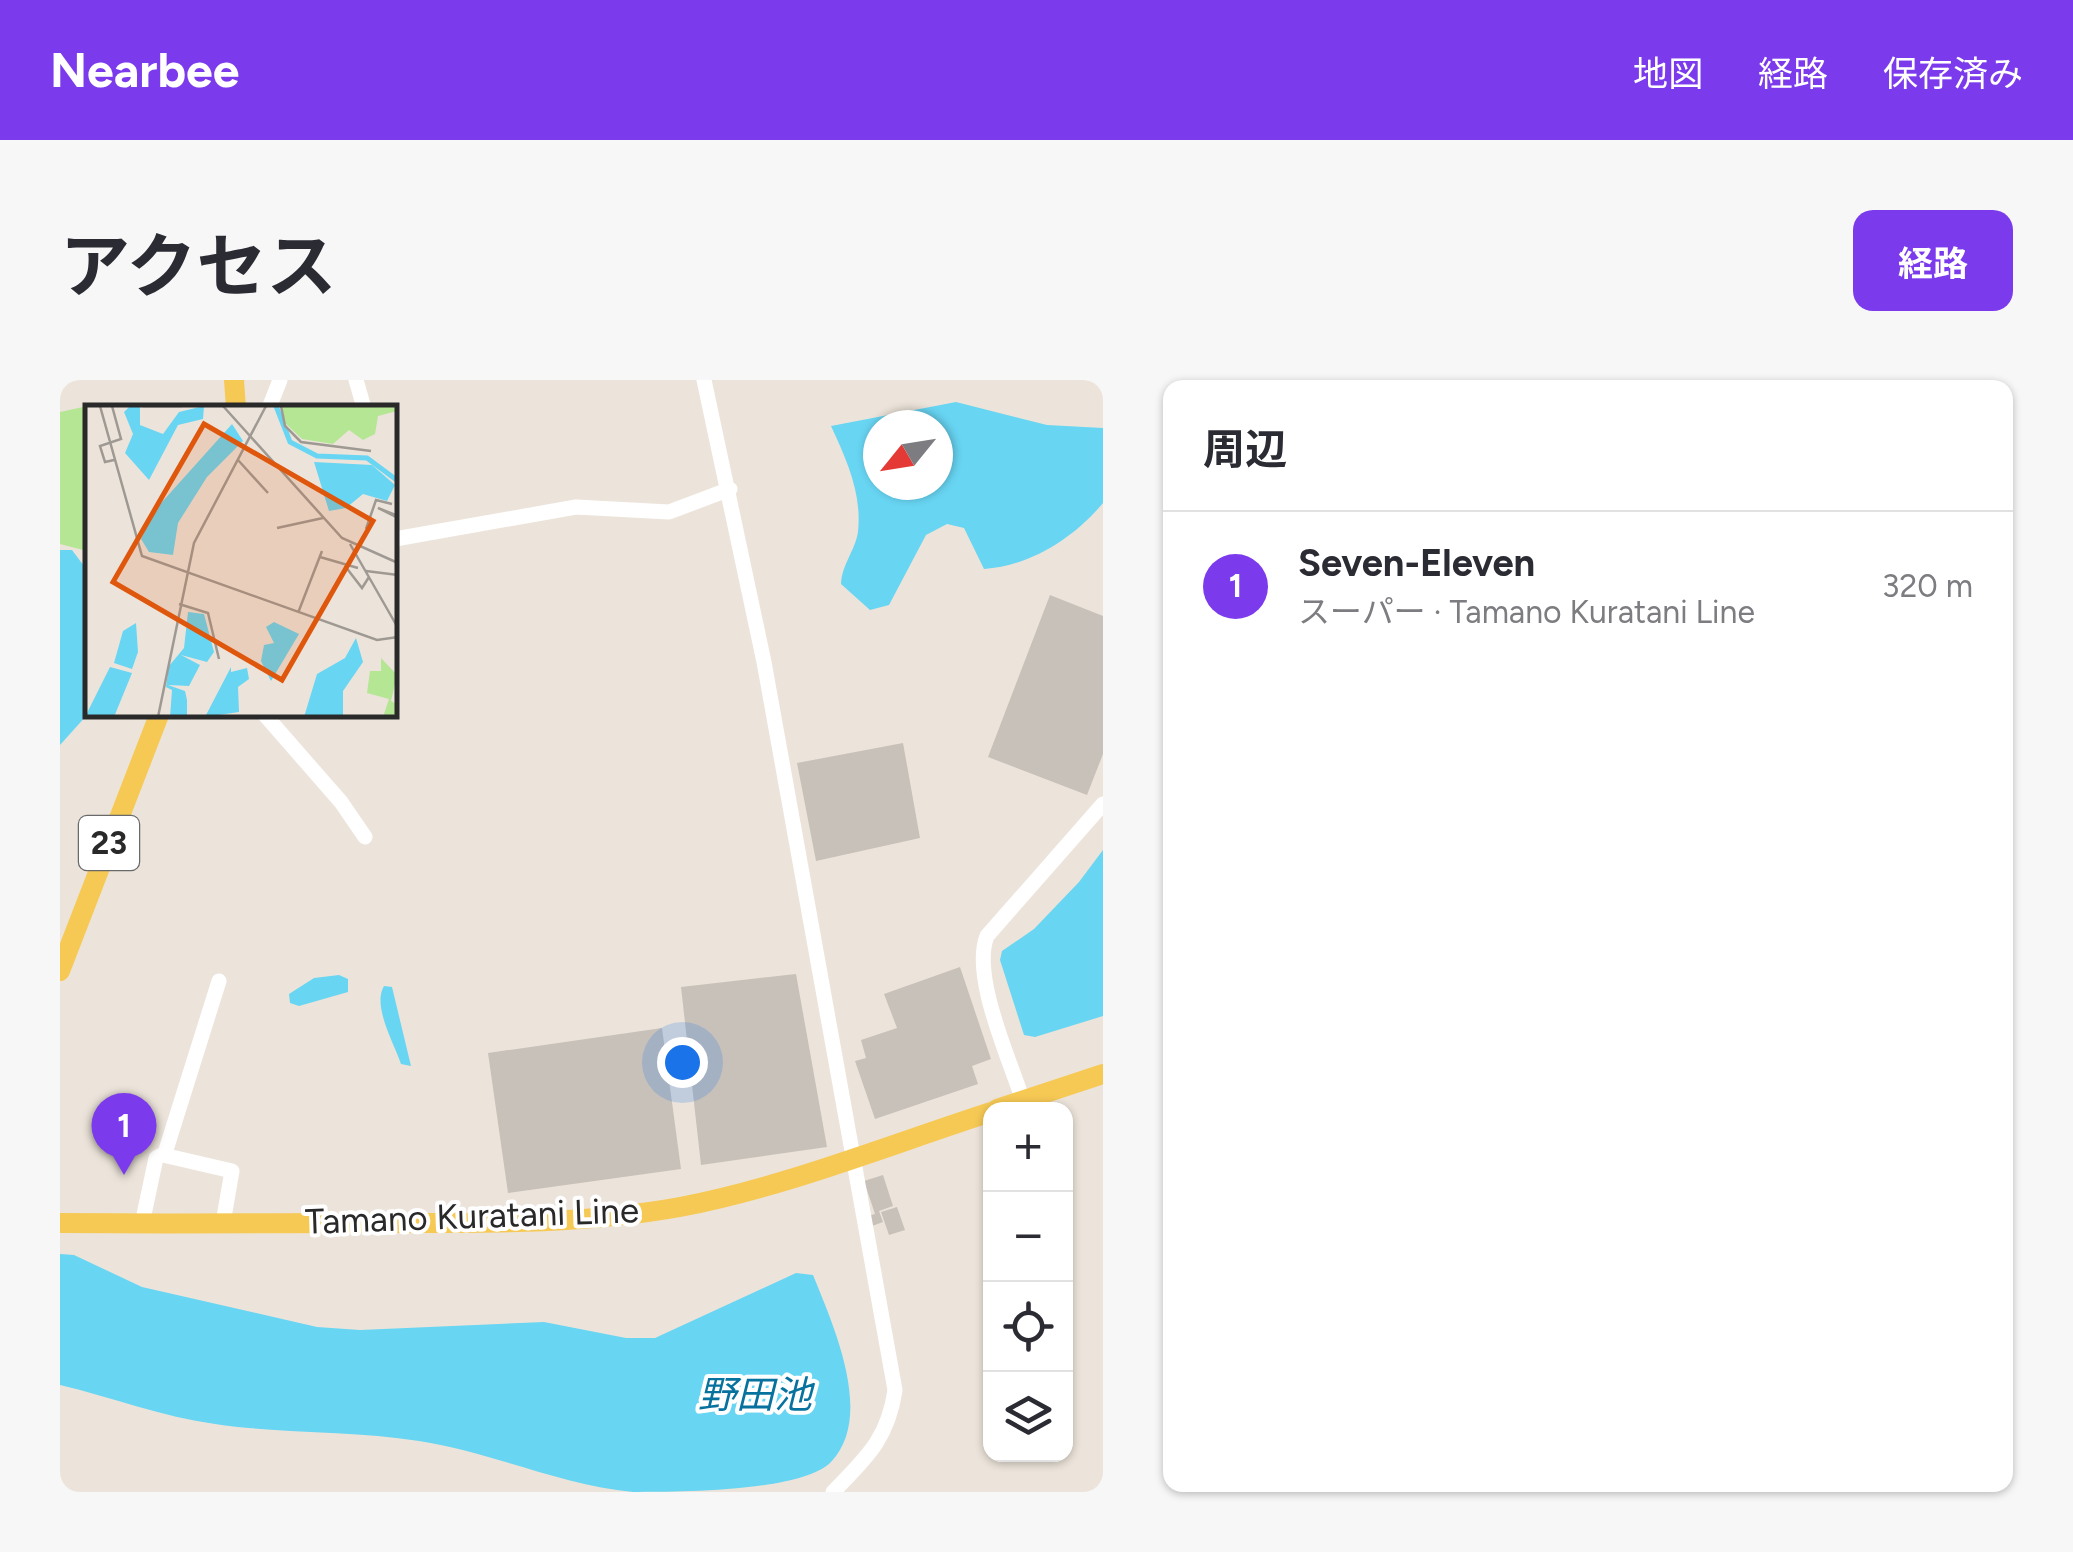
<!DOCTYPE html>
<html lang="ja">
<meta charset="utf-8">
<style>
body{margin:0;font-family:Figtree,"Noto Sans JP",sans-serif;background:#f7f7f7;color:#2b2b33}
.controls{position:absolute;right:30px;bottom:30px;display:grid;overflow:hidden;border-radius:20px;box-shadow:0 2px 8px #0004}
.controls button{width:90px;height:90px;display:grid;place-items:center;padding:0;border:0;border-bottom:2px solid #e1e1e2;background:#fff;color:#2b2b33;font:50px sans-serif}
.compass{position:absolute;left:803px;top:30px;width:90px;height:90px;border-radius:50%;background:#fff;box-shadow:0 2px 8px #0004;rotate:240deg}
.you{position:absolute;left:622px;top:682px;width:35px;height:35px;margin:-25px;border:8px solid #fff;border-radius:50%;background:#1a73e8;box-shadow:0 0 0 15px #1a73e833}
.badge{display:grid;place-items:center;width:65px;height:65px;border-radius:50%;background:#7c3aed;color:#fff;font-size:32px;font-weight:700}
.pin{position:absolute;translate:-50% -82px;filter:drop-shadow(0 2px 5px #0008)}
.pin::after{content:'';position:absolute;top:52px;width:35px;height:30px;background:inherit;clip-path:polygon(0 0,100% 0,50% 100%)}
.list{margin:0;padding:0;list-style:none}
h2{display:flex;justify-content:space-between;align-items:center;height:130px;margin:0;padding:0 40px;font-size:42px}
h2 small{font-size:32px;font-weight:400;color:#7c7c81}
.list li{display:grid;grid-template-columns:65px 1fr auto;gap:30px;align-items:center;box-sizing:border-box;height:150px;padding:0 40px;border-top:2px solid #e1e1e2}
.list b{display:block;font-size:38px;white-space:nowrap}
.list p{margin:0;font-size:32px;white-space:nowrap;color:#7c7c81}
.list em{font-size:32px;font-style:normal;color:#7c7c81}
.icon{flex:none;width:55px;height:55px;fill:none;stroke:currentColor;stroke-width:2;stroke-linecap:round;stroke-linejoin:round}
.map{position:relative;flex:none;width:1043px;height:1112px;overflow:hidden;border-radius:20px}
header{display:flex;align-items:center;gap:60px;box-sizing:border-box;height:140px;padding:0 50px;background:#7c3aed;color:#fff}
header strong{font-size:48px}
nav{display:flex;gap:55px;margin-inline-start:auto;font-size:35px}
.intro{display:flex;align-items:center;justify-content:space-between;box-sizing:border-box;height:240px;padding:0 60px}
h1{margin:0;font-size:70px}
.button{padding:25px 45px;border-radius:20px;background:#7c3aed;color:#fff;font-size:35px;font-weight:700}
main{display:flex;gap:60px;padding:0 60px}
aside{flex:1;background:#fff;border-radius:20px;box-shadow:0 2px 8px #0004}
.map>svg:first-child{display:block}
.green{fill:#b4e694}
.water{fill:#68d5f3;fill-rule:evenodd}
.building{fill:#c7c1ba}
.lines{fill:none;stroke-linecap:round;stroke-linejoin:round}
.minor{stroke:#fff;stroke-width:15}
.major{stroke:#f6c955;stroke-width:20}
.labels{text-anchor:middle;stroke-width:8;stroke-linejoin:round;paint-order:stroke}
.shield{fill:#fff;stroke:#696969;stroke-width:2.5}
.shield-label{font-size:32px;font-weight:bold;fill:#292929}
.street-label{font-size:35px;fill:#292929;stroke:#fff}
.water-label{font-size:38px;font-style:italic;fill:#08729f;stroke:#fff}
.inset-river{fill:none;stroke:#68d5f3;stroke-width:5}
.inset-road{fill:none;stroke:#9e9993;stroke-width:2.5}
.view{fill:#de570d;fill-opacity:0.15;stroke:#de570d;stroke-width:5}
.inset-edge{fill:none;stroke:#292929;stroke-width:5}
</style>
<header>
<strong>Nearbee</strong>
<nav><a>地図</a><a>経路</a><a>保存済み</a></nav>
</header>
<div class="intro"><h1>アクセス</h1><a class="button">経路</a></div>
<main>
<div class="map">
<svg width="1043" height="1112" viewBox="0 0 1043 1112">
<rect width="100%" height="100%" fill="#ece4da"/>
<path class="green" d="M23,27l5,4 -1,140 -27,-7v-132z"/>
<path class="water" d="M896,22l91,23 56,3v75c-29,35 -73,63 -119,66l-20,-41 -17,-4 -21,11 -37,70 -19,5 -29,-26c1,-20 14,-33 17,-52 4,-39 -11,-71 -27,-106zM818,45h60v60h-60z
M0,170h12l15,20v145l-27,30z
M1043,470v166l-68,21 -11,-2 -24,-75 2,-9 32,-22 45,-47z
M279,595l9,4v13l-49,14 -9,-3 -1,-9 25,-16z
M324,606l8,1 19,79 -10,-2c-7,-21 -29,-58 -17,-78z
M0,874l14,1 68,32 175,40 43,3 184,-8 82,16h29l141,-65 17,2c20,50 62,141 18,187 -29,30 -155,30 -198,30 -73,-7 -142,-40 -214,-51 -68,-11 -137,-7 -204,-17 -52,-7 -104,-27 -155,-39z"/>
<path class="building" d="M990,215l53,21v138l-16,41 -99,-38z
M843,363l17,95 -104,23 -19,-98z
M900,587l31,92 -19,7 6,18 -103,35 -20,-58 11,-3 -5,-18 36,-12 -13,-34z
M736,594l31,173 -126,18 -20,-178z
M602,648l19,141 -173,24 -20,-140z
M823,795l10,31 -14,5 4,11 -11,4 -4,-10 7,-2 -11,-33z
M837,827l8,23 -16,5 -8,-23z"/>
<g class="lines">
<path class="minor" d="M296,0l8,28
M644,0l60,282 131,728c-7,49 -29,68 -62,102
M209,28l11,-28
M335,159l181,-32 93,5 61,-23
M205,335l76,87 24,35
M963,721c-13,-41 -52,-125 -36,-165l116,-132
M103,775l69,16 -9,52
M82,844l14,-66 9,-5 54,-172"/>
<path class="major" d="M174,0l2,28
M0,591l99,-256
M937,729l106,-35
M0,843c106,1 212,0 318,0 100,0 203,2 302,-16 105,-20 209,-62 311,-95"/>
</g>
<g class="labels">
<rect class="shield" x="19" y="436" width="60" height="54" rx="8"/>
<g class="shield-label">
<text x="49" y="474">23</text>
</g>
<g class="street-label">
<text transform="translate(412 836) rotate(-2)" y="12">Tamano Kuratani Line</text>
</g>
<g class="water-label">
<text x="695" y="1028">野田池</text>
</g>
</g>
<g transform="translate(25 25)">
<rect width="312" height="312" fill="#ece4da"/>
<path d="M197,1h115v5l-19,5 -3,18 -12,6 -14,-10 -16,14 -31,-5 -17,-16zM296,253l16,17 -6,26 6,3v13h-14l6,-18 -22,-6 3,-22h11z" fill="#b4e694"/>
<path d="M45,1h10v19l23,9 16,-22 25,-6 -1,13 -25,6 -29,55 -24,-27 8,-19 -9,-22zM147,19l11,17 -36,36 -29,46 -5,32 -24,-3 -8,-13 13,-28zM229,57l58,3 23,20 -8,16 -24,-7 -17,14 -17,3zM103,207l16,2 10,38 -7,10 -26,-7 19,10 -11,21 -21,-1 17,6 2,9v17h-17l2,-27 -6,-3 3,-21 15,-18zM189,217l25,12 -28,47 -10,-20 3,-16 10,-2 -8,-16zM51,218l2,29 -6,17 -18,-6 9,-32zM271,233l7,24 -20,29v26h-39l13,-43 28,-16zM25,262l22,6 -18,44h-29zM146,262v5l16,-4 2,11 -11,8 1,25 -34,5z" fill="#68d5f3"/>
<path class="inset-river" d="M191,1l14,36 27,14 50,2 31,23"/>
<path class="inset-road" d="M15,1l42,150 235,84 21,-3M27,1l9,33 -21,7 5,16 9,-2M58,1h39M138,1l119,132 56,25M196,1l4,20 16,16 70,9M153,55l30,33M313,111l-20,-8 20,10M192,123l46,-10M281,124l10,-29 16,4M265,139l48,84M235,152l38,11M260,161l17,22 7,-11M281,166l32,4M94,199l29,9 11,46M213,208l24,-62M73,312l36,-174 72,-137"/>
<path class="view" d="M119,19l169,97 -91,159 -169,-98z"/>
<rect width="312" height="312" class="inset-edge"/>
</g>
</svg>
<div class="controls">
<button>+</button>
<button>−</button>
<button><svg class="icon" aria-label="locate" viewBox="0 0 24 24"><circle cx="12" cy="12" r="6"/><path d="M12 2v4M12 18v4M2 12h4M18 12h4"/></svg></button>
<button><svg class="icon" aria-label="layers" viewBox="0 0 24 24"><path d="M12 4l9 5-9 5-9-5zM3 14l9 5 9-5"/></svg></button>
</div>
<svg class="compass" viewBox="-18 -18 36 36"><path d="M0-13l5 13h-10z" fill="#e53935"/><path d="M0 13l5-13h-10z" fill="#7c7c81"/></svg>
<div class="you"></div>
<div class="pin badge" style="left:64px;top:795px">1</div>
</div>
<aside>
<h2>周辺<small></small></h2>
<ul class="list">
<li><span class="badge">1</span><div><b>Seven-Eleven</b><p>スーパー · Tamano Kuratani Line</p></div><em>320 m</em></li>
</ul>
</aside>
</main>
